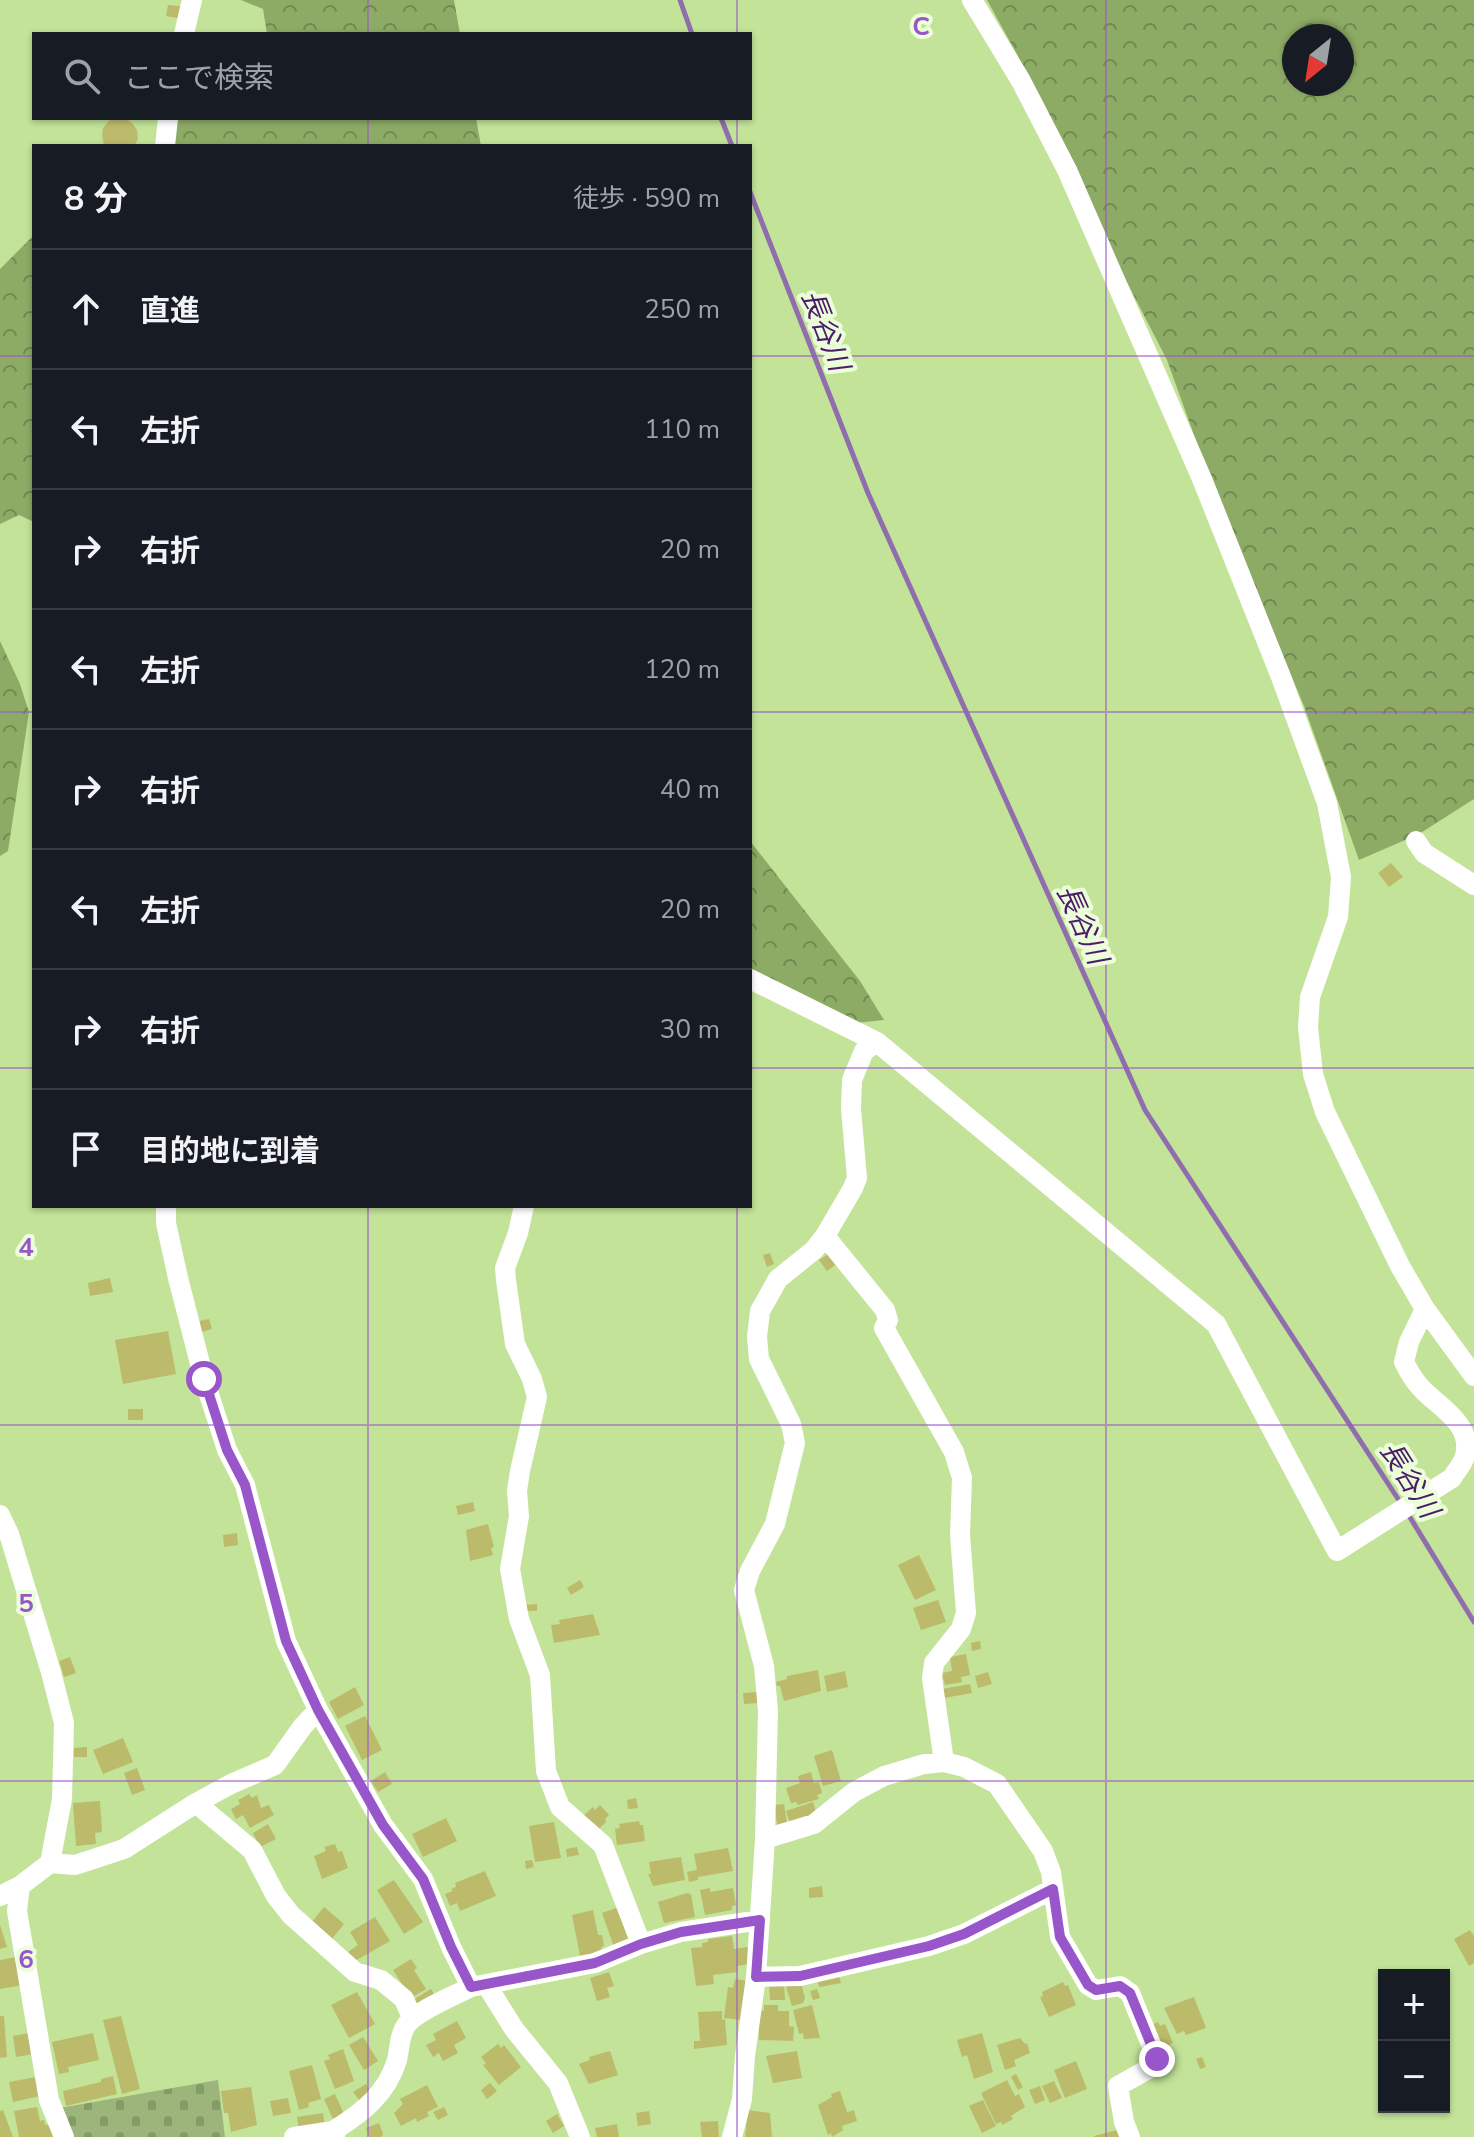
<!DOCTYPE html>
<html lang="ja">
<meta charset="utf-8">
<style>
body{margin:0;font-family:"Nunito Sans","Noto Sans JP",sans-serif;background:#242831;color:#f1f3f6}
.controls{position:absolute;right:24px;bottom:24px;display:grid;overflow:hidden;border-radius:0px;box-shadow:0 2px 6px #0004}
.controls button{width:72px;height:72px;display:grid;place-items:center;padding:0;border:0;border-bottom:2px solid #363941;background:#171b24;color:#f1f3f6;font:40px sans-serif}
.compass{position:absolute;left:1282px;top:24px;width:72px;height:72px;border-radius:50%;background:#171b24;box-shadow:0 2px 6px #0004;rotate:210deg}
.stop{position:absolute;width:24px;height:24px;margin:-18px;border:6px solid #9956cb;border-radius:50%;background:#fff}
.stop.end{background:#9956cb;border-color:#fff;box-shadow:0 2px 8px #0008}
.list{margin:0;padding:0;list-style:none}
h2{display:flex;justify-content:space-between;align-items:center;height:104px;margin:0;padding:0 32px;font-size:34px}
h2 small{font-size:26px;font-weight:400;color:#9ea1a6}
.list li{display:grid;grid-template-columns:52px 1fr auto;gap:24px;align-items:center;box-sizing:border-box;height:120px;padding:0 32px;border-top:2px solid #363941}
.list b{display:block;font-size:30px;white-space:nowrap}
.list em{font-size:26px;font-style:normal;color:#9ea1a6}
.icon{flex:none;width:44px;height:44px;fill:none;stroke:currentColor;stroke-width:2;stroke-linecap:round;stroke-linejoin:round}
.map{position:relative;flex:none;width:1474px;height:2137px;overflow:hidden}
.search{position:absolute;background:#171b24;box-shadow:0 2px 6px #0004;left:32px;top:32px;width:720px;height:88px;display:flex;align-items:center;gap:20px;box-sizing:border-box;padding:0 28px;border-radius:0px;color:#9ea1a6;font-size:30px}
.panel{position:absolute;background:#171b24;box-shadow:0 2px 6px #0004;left:32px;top:144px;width:720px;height:1064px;border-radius:0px}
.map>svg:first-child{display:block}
.forest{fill:url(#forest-crowns);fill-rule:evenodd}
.cemetery{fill:url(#cemetery-stones)}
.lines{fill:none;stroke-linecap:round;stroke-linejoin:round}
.stream{stroke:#906ead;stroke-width:5}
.building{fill:#bcbb6c}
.minor{stroke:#fff;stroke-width:20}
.route{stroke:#9956cb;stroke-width:10}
.grid{fill:none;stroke:#9956cb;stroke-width:2;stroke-opacity:0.55}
.labels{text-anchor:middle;stroke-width:8;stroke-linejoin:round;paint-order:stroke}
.water-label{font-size:28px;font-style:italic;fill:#4b1c6b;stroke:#ecfed9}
.grid-label{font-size:26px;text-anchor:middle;font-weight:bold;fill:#9956cb;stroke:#ecfed9;stroke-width:8;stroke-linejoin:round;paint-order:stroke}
</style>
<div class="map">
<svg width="1474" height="2137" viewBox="0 0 1474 2137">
<defs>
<pattern id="forest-crowns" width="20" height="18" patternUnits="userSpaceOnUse" patternTransform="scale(2)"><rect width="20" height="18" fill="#8dab65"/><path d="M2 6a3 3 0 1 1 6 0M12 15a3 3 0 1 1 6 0" fill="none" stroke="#718a51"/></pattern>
<pattern id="cemetery-stones" width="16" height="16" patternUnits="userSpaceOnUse" patternTransform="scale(2)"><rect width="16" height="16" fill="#9bb57a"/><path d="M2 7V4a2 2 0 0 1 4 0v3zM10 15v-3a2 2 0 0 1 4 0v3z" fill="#849b68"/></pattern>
</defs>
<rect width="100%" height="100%" fill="#c2e398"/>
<path class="forest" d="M241,0h213l6,34h-193l-4,-25z
M987,0h487v799l-55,35 -60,26 -55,-154 -92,-221 -45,-125 -50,-97 -76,-165zM1294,36h48v48h-48z
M178,118h298l5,28h-308z
M34,235v287l-15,-7 -19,9v-255z
M0,641l20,43 9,28 -21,139 -8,5z
M750,841l110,140 24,39 -29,3 -105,-55z"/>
<path class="cemetery" d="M218,2080l7,57h-154l-11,-29z"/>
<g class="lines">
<path class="stream" d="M680,0l12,34
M721,118l11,28
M750,192l118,301 277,617 257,395
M1408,1514l66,108"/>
</g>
<path class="building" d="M168,5l12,1 -2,12 -12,-2z
M116,118h9l7,5 5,7 1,9 -4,7 -30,-1 -2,-9 1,-8 6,-7z
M1391,863l12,14 -14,10 -11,-14z
M831,1252l7,11 -11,8 -8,-11z
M770,1253l4,11 -7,3 -4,-12z
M110,1278l3,14 -23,4 -2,-13z
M209,1319l3,10 -11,3 -2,-11z
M168,1331l8,43 -53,10 -8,-44z
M128,1409h15v11h-15z
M473,1502l2,9 -17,4 -2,-9z
M488,1524l6,23 -3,1 2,7 -23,6 -4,-31z
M237,1533l1,12 -14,2 -1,-12z
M919,1555l17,35 -21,10 -17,-35z
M580,1580l4,7 -13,8 -4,-7z
M938,1600l8,22 -25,8 -8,-22z
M537,1604v7h-12v-6z
M593,1614l7,21 -46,8 -3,-18 9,-1 -1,-4z
M980,1641l1,8 -9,2 -1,-8z
M966,1654l4,21 -9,2 1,5 -17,3 -3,-12 10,-2 -2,-14z
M70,1657l6,16 -12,4 -5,-16z
M818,1670l3,21 -37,10 -4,-15h-3l-1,-4 11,-3v-3z
M845,1671l3,16 -21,5 -3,-16z
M988,1672l4,12 -14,4 -3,-12z
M970,1684l2,9 -28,5 -2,-9z
M355,1687l9,18 -26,14 -9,-17z
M757,1692l1,11 -14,1 -1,-11z
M365,1716l17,34 -20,10 -17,-34z
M123,1738l10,24 -30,12 -10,-24z
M87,1747v10h-13v-9z
M832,1750l9,31 -18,5 -9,-30z
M137,1768l8,22 -13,5 -8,-22z
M385,1772l7,12 -14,8 -7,-11z
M811,1772l3,11 5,-1 3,11 -5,2 2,4 -21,6 -2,-3 -5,1 -5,-15 14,-5 -2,-7z
M249,1794l3,4 5,-3 4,13 8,-3 5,10 -24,13 -7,-13 -7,4 -5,-10 9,-5 -2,-4z
M636,1798l2,10 -10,1 -1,-9z
M100,1801l2,31 -7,1 1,11 -20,2 -3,-43z
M813,1802l3,11 -26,11 -4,-13z
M784,1804l3,19 -10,1 -3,-19z
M600,1805l9,10 -4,4 1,3 -10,10 -14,-15 11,-10 2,3z
M446,1818l11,23 -34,16 -11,-23z
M639,1821l1,4h3l2,16 -28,4 -2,-16 5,-1 -1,-4z
M554,1822l7,36 -26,4 -6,-36z
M268,1824l8,15 -16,8 -7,-14z
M335,1844l3,8 4,-1 6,17 -26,11 -8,-23 12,-5 -2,-4z
M577,1847l2,8 -12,2 -1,-8z
M728,1848l5,23 -35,6v3l-9,2 -2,-10 10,-2 -3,-16z
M681,1857l4,23 -32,6 -5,-12h3l-2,-12z
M532,1860l2,7 -8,2 -1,-8z
M485,1871l11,25 -36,15 -3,-8 -7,3 -5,-12 8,-3 -2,-2 5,-2 -1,-4z
M394,1880l29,42 -19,12 -27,-44z
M822,1886l1,11 -14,1v-10z
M710,1888v4l23,-4 3,17 -4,1v4l-27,5 -5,-25z
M687,1893l4,1 4,23 -31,6 -6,-21z
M324,1907l20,17 -13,16 -20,-17z
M619,1907l12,35 -17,5 -12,-34z
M593,1910l5,25h4l2,11 -3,1 1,4 -22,5 -8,-41z
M375,1917l15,24 -37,21 -5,-10 10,-7 -8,-13z
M0,1925l7,22 -7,2z
M1470,1930l4,6v27l-5,3 -15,-27z
M732,1936l2,13 14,-2 1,17 -12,2 1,6 -25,3 1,9 -18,2 -5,-38 11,-1v-4l6,-1v-3z
M17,1957l6,28 -23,4v-29z
M411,1959l6,9 -3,2 12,19 -15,9 -18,-28z
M609,1972l5,14 -7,2 3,9 -13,4 -7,-23z
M838,1973l3,10 -22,4 -2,-9z
M735,1979l14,2 -6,39 -19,-2 4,-31 5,1z
M800,1979l5,19 -2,5 -11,3 -7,-23z
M1063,1982l2,4 3,-1 8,20 -27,12 -9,-20 3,-1 -1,-4z
M769,1984h15l1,16h-15z
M431,1989l6,10 -20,12 -6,-10z
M817,1989l3,9 -7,2 -3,-9z
M357,1992l18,32 -26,14 -18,-33z
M1194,1997l12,31 -20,7 -2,-4 -7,3 -13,-26z
M764,2005h14v6h11v15l5,1 -1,14 -34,-1v-30l5,1z
M812,2005l8,33 -16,1 -1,-6 -4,1 -6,-24z
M722,2011v9l3,-1 2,26 -33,4v-8h6l-2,-29z
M0,2016h4l3,41 -7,1z
M121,2016l19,73 -18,5 -19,-74z
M457,2021l9,17 -12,7 4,8 -15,8 -4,-8 -6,4 -7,-12 10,-5 -3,-6z
M1158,2022l2,4 5,-2 8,19 -12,5 -10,-23z
M29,2033l4,21 -17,3 -3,-21z
M93,2033l6,27 -31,7 1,5 -10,2 -7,-32z
M982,2033l11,39 -19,7 -7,-24 -5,2 -5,-17z
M363,2037l15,24 -14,9 -15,-25z
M1020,2038l5,6 2,-1 3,10 -16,7 2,6 -11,4 -8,-25z
M498,2044l3,4 3,-3 17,22 -22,18 -16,-20 3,-2 -5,-6z
M343,2049l11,32 -19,8 -11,-28 6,-2 -2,-4z
M610,2051l8,24 -29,9 -10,-20 11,-4 -1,-3z
M797,2051l5,27 -29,5 -7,-27z
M1202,2057l4,10 -6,2 -4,-10z
M1076,2061l11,28 -22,9 -11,-28z
M312,2065l9,34 -13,4 1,4 -10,3 -10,-39z
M1016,2074l7,13 -5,3 -7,-13z
M113,2076l4,18 -51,12 -3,-15 38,-9v-3z
M36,2077l4,19 -27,6 -4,-20z
M1007,2080l8,16 4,-2 6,13 -14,9 2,3 -11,6 -1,-3 -5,2 -15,-31z
M1054,2081l8,17 -12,5 -8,-17z
M490,2083l7,8 -10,8 -6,-9z
M366,2084l6,10 -12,7 -7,-9z
M427,2085l11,22 -11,5 2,4 -12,6 -1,-4 -15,8 -7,-13 9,-9 -3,-5z
M1040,2086l5,14 -10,4 -6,-14z
M251,2087l6,38 -26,7 -3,-19h-4l-3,-22z
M840,2091l7,21 7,-2 3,11 -15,5 1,4 -11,7 -1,-4 -3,2 -10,-30 14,-8 -1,-3z
M335,2094l9,20 -11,5 -9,-20z
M288,2098l3,15 -18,3 -3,-15z
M983,2100l13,26 -14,7 -13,-27z
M37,2107l3,14 4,-1 1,5 6,-1 2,13h-34l-5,-26z
M444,2107l4,8 -10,5 -5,-8z
M3,2110l10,27h-13v-26z
M748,2110l22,3 2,24h-27z
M649,2111l2,13 -13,2 -2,-13z
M323,2113l2,13 -26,5 -2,-14z
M557,2114l7,12 -11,7 -7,-12z
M718,2121l1,16h-17l-2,-15z
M379,2123l4,11 -2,3h-12l-3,-9z
M617,2124l2,13h-22l-2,-9z
M1117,2130l2,7h-25v-1z"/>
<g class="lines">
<path class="minor" d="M972,0l49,81 46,89 135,309 79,198 46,126 14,74 -3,40 -28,80 -2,30 5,47 12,38 75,154 25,43 49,67
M184,34l8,-34
M165,146l3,-28
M1416,841l8,12 50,32
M750,979l127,63
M166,1206v17l12,55 26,101 23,71 18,35 41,156 32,69 65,115 40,54 28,68 20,40c-17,9 -53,23 -64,37 -8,11 -7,24 -10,36 -10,34 -35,53 -64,71l2,6
M524,1206l-6,27 -13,35 1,12 9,64 17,35 5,18 -17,74 -3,20 2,25 -9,53 9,50 21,56 6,96 14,36 43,38 38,99
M825,1236l60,74 3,10 -4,8 70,124 8,26 -2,57 6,78 -5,16 -27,34 -2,15 12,84
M0,1515l9,19 42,138 13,51 -2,76 -12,64 -30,23 -20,10
M196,1803l56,47 24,46 15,19 64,57 26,8 23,19 8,19
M765,1839l49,-15 40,-32 30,-16 40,-12 20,-2 20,5 33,17 46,67 8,21 9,65 28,48 8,5 24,-4 10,7 27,66 -7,9 -32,18 6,36 6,15
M50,1863l25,2 49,-16 72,-46 35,-19 44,-19 28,-39 15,-16
M20,1886l-3,25 32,189 15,37
M756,1977l44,-1 129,-30 35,-12 89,-45
M486,1984l28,45 44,54 22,54
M471,1987l124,-24 46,-19 40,-12 79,-12
M294,2137l39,-6
M732,2137l10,-38 3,-43 11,-79 9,-138 3,-128 -4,-45 -20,-76 6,-19 25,-47 20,-81 -4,-19 -32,-65 -2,-22 3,-26 18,-32 36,-29 11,-14 28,-48 4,-10 -6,-69 1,-29 12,-29 13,-9 339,282 121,227 115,-73c4,-7 11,-14 13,-22 8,-32 -25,-48 -43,-67 -8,-8 -13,-17 -18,-27l5,-20 16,-33"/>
</g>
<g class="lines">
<path class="route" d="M204,1379l23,71 18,35 41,156 32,69 65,115 40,54 28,68 20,40 124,-24 46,-19 40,-12 79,-12 -4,57 44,-1 129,-30 35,-12 89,-45 7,48 28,48 8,5 24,-4 10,7 27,66"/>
</g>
<path class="grid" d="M368,0v34M737,0v34M1106,0v2137M368,118v28M737,118v28M0,356h34M750,356h724M0,712h34M750,712h724M0,1068h34M750,1068h724M368,1206v931M737,1206v931M0,1425h1474M0,1781h1474"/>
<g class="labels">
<g class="water-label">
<text transform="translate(826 330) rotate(69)" y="10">長谷川</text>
<text transform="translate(1083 924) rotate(66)" y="10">長谷川</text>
<text transform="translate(1410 1479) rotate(58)" y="10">長谷川</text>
</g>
</g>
<g class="grid-label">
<text x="921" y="35">C</text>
<text x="26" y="1256">4</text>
<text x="26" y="1612">5</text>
<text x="26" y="1968">6</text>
</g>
</svg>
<div class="controls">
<button>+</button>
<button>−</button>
</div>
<svg class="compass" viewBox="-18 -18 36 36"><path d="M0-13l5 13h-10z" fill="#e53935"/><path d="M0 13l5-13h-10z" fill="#9ea1a6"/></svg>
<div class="stop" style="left:204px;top:1379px"></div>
<div class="stop end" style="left:1157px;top:2059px"></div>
<div class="search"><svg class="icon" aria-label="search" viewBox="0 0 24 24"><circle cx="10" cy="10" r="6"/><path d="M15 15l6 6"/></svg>ここで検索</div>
<section class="panel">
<h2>8 分<small>徒歩 · 590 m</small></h2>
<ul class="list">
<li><svg class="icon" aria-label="ahead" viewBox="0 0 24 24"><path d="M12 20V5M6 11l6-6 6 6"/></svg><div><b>直進</b></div><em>250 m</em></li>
<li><svg class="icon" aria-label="left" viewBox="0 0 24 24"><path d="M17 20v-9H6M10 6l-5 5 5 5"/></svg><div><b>左折</b></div><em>110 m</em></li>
<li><svg class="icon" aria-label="right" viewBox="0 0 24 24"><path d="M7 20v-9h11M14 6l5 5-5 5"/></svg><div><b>右折</b></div><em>20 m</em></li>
<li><svg class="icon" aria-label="left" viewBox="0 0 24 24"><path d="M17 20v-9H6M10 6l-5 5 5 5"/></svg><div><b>左折</b></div><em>120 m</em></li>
<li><svg class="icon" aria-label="right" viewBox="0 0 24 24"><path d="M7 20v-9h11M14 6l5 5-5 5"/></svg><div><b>右折</b></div><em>40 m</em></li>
<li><svg class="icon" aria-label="left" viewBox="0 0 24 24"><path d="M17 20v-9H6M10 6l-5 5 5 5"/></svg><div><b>左折</b></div><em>20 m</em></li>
<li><svg class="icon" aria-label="right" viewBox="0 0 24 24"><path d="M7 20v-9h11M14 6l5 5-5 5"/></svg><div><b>右折</b></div><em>30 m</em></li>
<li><svg class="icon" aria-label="arrive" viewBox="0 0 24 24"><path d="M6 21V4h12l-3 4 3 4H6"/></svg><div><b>目的地に到着</b></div></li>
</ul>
</section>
</div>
